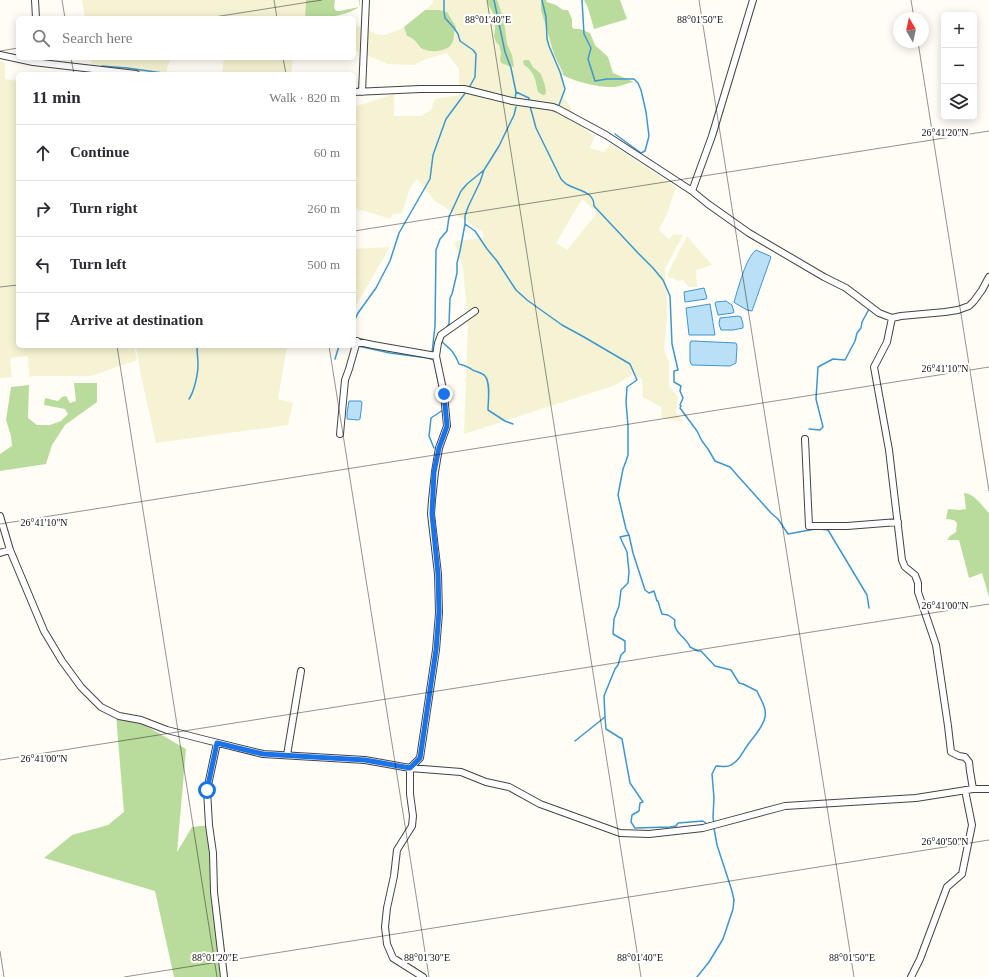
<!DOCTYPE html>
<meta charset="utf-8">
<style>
body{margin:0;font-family:Georgia,serif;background:#f7f7f7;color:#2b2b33}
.controls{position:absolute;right:12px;top:12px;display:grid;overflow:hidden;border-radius:6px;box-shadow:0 2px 10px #0003}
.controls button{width:36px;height:36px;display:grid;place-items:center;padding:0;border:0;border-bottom:1px solid #e1e1e2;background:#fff;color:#2b2b33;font:20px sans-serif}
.compass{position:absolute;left:893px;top:12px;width:36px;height:36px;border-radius:50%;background:#fff;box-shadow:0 2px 10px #0003;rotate:351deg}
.stop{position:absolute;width:12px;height:12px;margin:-9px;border:3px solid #1a73e8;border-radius:50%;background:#fff}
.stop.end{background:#1a73e8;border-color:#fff;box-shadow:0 1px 4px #0008}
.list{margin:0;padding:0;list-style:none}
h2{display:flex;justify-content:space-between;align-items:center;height:52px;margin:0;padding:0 16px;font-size:17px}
h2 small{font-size:13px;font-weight:400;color:#7c7c81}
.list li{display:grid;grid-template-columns:26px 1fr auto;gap:12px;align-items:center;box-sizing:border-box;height:56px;padding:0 16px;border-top:1px solid #e1e1e2}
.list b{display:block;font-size:15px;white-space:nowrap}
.list em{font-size:13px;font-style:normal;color:#7c7c81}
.icon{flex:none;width:22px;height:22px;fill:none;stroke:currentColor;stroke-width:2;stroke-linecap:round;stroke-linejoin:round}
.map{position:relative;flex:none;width:989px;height:977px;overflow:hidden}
.search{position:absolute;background:#fff;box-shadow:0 2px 10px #0003;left:16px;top:16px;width:340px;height:44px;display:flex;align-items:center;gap:10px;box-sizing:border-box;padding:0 14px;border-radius:6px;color:#7c7c81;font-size:15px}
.panel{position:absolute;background:#fff;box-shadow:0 2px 10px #0003;left:16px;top:72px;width:340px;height:276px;border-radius:6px}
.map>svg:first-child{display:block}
.farmland{fill:#f6f3d4;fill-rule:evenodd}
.forest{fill:#b9dc9c}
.water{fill:#b9e0f7;stroke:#3f96cf}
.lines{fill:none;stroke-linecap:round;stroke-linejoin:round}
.stream{stroke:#3f96cf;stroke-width:1.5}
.minor-casing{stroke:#444;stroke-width:8}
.minor{stroke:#fff;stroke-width:6}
.route{stroke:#1a73e8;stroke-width:5}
.ticks{fill:none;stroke:#111;stroke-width:1;stroke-opacity:0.45}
.ticks-label{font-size:10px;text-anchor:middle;fill:#111;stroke:#fff;stroke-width:4;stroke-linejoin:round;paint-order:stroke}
</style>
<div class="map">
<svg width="989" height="977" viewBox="0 0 989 977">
<rect width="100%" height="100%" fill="#fffdf5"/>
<path class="farmland" d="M82,0h224l-1,18h-220z
M433,0h54l1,4 6,11 1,14 -1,7 5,9 2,8 -1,6 12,-4 -5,-11 -3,-23 -5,-16 -2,-5h44v10l13,44 8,17 2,26 21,33 10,6 -5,12 14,4 7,-8 65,43 -9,27 -8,16 10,9 5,-5 9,1 -18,34 2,27v21l-3,34 5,10v25l9,11 -2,15 7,10 -21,-4 -1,-11 -18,-10 -1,-17 -8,-6 -21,12 -149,48 4,-110 -5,-56 -9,-26 30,-5 -2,-6 -47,-30 -18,-22 -7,9 -8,25 -9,1 -3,5 -25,-8 -11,-1v-103l40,-13v22h27l10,-6 4,-11 24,-4v-26l-12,-16 -21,6 -12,6 -26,-1 -34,-14v-25l13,4 9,5 8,1 17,-6 3,-2 3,9 7,3 4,6 34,-1 2,-13 2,-4 -9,-15 -8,-2h-14l8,-7zM529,60l4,7 8,7 4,11 1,6 -8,1 -5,-18 -2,-3 -7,-6zM582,199l15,14 -30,37 -11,-7z
M91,58h80l-4,10v6h-29l-46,-5z
M220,58h73l-2,16h-69l2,-15z
M0,61l5,2v16l13,2v265h116l3,14 -46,16h-58l-4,1 -1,-21 -18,2 2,19 -12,1z
M687,236l25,29 -16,5 1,17h-8l-6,-7 -5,1 -5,-3h-4l-2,-3z
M390,247l-36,62v-60z
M136,346h151l-9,53 15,4 -5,22 -132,18 -16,-72z"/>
<path class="forest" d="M306,0h29l-1,7 2,4h4l19,-4v-7h1l-1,7c-14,10 -38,11 -54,11z
M487,0h10l2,5 5,16 3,23 5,11 2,11 -2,1 -11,-4 -1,-4 1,-6 -2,-8 -3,-3 -2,-6 1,-7 -1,-14 -6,-11z
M541,0h5l1,2 9,3 7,5h5l4,9v8l2,2h6l10,4 5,12 13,12 5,16 21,9c-6,1 -13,4 -19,5 -14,1 -40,-5 -52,-12l-1,-4 -8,-17 -13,-44z
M584,0h36l7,19 -33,10 -6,-21z
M425,10h14l8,2 9,15c-3,5 -1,13 -5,18 -6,7 -22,8 -30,3 -3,-3 -5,-7 -8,-9 -2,-2 -4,-2 -6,-3l-3,-9z
M525,60h4l4,7 8,7 4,11 1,6 -1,4h-2l-5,-3c-3,-12 -3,-20 -14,-27l-1,-4z
M74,383h23v19l-32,23 -13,20 -6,19 -46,7v-17l12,-8 -1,-10 -5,-16 5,-33 18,-2 -1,33 9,7h13l11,-4 7,-7 -3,-5 -21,-4 1,-7 13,3 4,-4 4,-1 4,7 6,-2z
M964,493c10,0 18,13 25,20v84l-7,-24 -13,5 -10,-38h-12l3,-4 6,-4 1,-9 -3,-3 -8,-1 2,-10 11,1 7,-1z
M116,715l20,5 50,29 -9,103 15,-25 17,-2 19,152h-54l-19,-86 -111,-33 28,-23 36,-10 16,-13z"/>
<path class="water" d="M756,250l14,6 1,1 -19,54 -5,-1 -12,-7 -1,-1c4,-13 12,-45 22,-52z
M704,288l3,10 -1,1 -21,3 -1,-10z
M726,301l6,4 2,7 -1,1 -15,2 -3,-12 1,-1z
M710,304l5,31h-26l-3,-27z
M738,316l3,1 2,7v4l-10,2h-12l-2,-6 1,-6z
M691,341h2l43,2 1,3 -1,17 -6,3 -38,-1 -1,-1 -1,-3v-18z
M349,401h12l1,2 -2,16 -2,1 -11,-1v-6z"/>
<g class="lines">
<path class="stream" d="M444,0v12l1,6 9,10 4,6 2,7 13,9 3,4 -1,23 -5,9
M494,0l11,52 6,16 5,24 -1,7
M542,0l4,17 1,22 2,7 11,26 5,17 -6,16
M582,0l2,34 7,14 -3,11 7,22 12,-2h27l4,4 3,7 5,22 3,24 -4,15 -4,2 -26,-19
M102,66l25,2 43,6
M468,89l1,-2 35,9
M516,92l13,6v4
M530,106l6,22 25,51c2,2 4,5 7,6 11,6 26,6 26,21l44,47 15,15 10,12 7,16 2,48 6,26 -4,1v11l7,4 -1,5 3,7 -3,7 1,1 -1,2 17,23 5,10 6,8 7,12 15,6 7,8 34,38 7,6 10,15 27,-5
M516,107l-2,8 -15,31 -15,24 -4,12 -12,25 -3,9v8l10,7 12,18 10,12 19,29 11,10 35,25 22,12 46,27 7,16 -10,7 -1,15 2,24v29l-2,6 -3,8 -5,26 8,34 3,6 4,18 12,37 4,3 5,-2 3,10h1l2,7 2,6 6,1 7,5c-3,13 12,17 15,27l8,4h3l14,15 16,4 8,13 4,1 14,7c3,8 10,16 8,26 -2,11 -12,20 -18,29 -5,7 -8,15 -16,19 -4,3 -10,1 -15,1l-4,8 2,24 -1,19 1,7
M354,322l4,-9 18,-25 14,-27 9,-28 31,-54 3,-24 13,-36 20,-27
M447,327l2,-3 1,-26 2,-4 5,-21v-10l3,-12 5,-27
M442,341c2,4 5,5 8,8 4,4 7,10 9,15 6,1 7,2 12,5 4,3 11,3 14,7 6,7 3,25 3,34l17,11 8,3
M358,346l32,7 38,5
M432,353l3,-27 1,-76 4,-11 7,-8 2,-14 12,-26 6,-7 17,-14
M429,356l-1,2 6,2 7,36
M335,359l4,-13
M189,399c5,-7 9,-25 9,-34 0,-6 -1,-13 -1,-19
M809,429l11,1 3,-3 -7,-28 2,-32 15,-8 12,1 10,-19 2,-8 4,-5 1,-6 7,-13
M434,448l-5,-12 2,-18 12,-8
M819,529l9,1 39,65 2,13
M605,717l1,12 16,10 8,44 13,19 -3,1 -1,8 -7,4 -1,7 4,6 35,-1 6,-1 2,-3 25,-2 4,3 3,-1
M575,741l30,-24 -1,-21 11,-27 3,-4 3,-10 4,-4v-10l-12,-7 1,-15 5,-13 2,-16 7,-7 1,-11 -2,-20 -7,-15 9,-2
M697,977l12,-15 14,-23 10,-30 1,-9 -2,-9 -15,-46 -3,-17"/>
<g class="minor-casing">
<path id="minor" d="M35,0l1,18
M0,55l33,7 103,12
M354,92l66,-3h44l48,12 41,6 5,2 48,26 86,56 16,13 41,29 75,44 22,11 33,25 13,5 9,-2 44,-4 13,-2 11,-4 5,-5 8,-11 7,-13
M362,92l4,-92
M692,191l20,-55 41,-136
M892,318l-5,24 -13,25 15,83 13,110 3,7 10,8 3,8v9l18,53 12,81 3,26 8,4 6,1 4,5 1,9 3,18
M354,341l19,4 63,11 8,38 3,32 -8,22 -4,24 -3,28 -1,14 7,60 1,39 -3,37 -16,108 -10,10v26l3,22 -1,10 -15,24 -3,26 -7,32 -2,19 2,17 6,14 30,19
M436,356l2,-13 3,-8 34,-24
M340,434l5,-54 4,-11 8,-28
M805,439l4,87h38l51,-4
M0,516l10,34 34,81 18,30 19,26 20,20 18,9 22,4 26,10 35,9 61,15 102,6 45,8 51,4 25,10 23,5 31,17 80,29 29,1 54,-6 82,-22 131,-8 57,-9h16
M0,553l10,-3
M217,743l-10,47 2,35 4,28 1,39 10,85
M287,755l14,-84
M911,977l9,-18 27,-72 15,-13 10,-49 -7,-35"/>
</g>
<use href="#minor" class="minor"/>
</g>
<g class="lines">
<path class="route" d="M207,790l10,-47 46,11 102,6 45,8 10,-10 16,-108 3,-38 -1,-38 -6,-60 2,-42 5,-24 8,-22 -3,-32"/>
</g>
<path class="ticks" d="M62,0l3,18M274,0l3,18M487,0l154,977M699,0l155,977M911,0l3,18M208,18l114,-18M918,42l71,449M0,51l18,-3M71,58l3,16M283,58l3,16M354,231l635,-100M0,287l18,-2M117,346l100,631M329,346l100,631M0,524l989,-157M0,760l989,-156M0,951l4,26M124,977l865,-137"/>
<g class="ticks-label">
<text x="488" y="23">88°01'40"E</text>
<text x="700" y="23">88°01'50"E</text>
<text x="945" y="136">26°41'20"N</text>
<text x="945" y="372">26°41'10"N</text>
<text x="44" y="526">26°41'10"N</text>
<text x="945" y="609">26°41'00"N</text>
<text x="44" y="762">26°41'00"N</text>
<text x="945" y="845">26°40'50"N</text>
<text x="215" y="961">88°01'20"E</text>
<text x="427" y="961">88°01'30"E</text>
<text x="640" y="961">88°01'40"E</text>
<text x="852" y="961">88°01'50"E</text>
</g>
</svg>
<div class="controls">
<button>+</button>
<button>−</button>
<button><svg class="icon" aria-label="layers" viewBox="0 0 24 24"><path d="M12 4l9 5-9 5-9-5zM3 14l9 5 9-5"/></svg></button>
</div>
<svg class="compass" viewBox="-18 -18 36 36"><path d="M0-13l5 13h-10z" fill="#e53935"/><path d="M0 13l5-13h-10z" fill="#7c7c81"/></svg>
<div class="stop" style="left:207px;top:790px"></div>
<div class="stop end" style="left:444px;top:394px"></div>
<div class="search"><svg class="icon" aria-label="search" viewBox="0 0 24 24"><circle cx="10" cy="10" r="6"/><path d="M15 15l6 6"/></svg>Search here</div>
<section class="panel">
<h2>11 min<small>Walk · 820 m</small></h2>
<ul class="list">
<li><svg class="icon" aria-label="ahead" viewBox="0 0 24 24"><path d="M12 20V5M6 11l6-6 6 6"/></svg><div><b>Continue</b></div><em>60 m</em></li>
<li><svg class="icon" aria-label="right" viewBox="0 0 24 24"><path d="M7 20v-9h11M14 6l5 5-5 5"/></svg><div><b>Turn right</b></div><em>260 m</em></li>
<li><svg class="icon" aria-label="left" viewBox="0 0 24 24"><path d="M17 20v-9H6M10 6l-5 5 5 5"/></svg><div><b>Turn left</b></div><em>500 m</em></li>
<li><svg class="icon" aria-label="arrive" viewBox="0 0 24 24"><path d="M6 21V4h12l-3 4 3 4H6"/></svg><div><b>Arrive at destination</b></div></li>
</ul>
</section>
</div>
